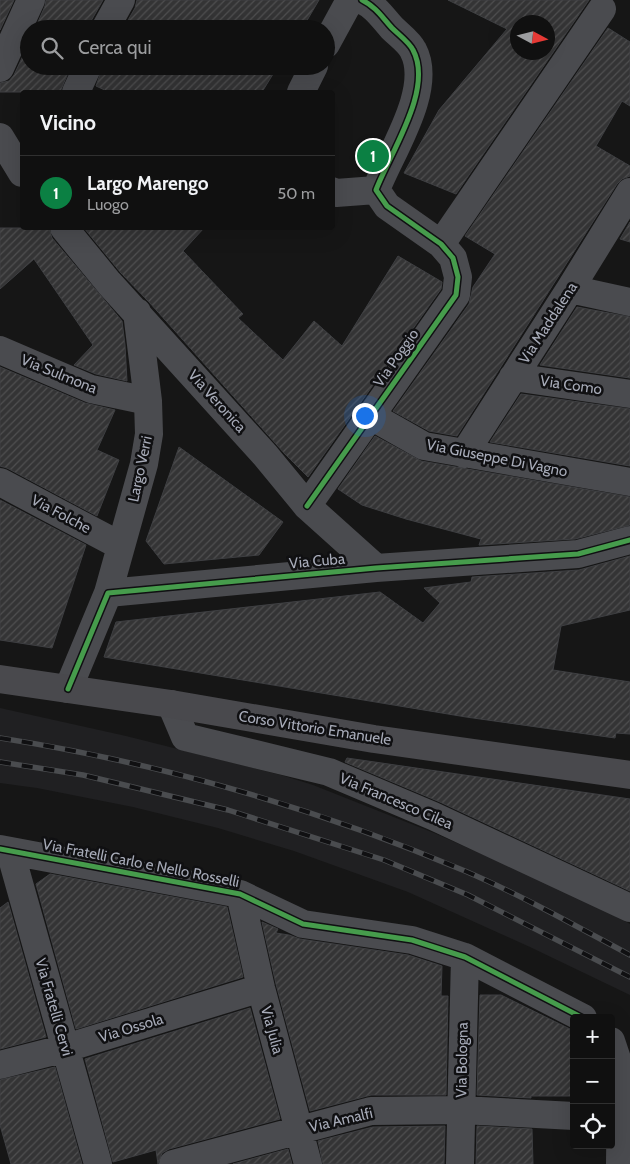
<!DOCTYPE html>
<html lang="it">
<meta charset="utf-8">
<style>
body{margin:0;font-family:Cabin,sans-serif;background:#1e1e1e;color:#f1f3f6}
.controls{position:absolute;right:15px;bottom:15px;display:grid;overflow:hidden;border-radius:5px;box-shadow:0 5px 20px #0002}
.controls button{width:45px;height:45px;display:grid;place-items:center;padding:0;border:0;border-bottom:1px solid #303030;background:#101010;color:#f1f3f6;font:25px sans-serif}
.compass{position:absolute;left:510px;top:15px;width:45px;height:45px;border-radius:50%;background:#101010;box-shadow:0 5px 20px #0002;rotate:97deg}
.you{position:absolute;left:364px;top:415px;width:18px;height:18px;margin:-12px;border:4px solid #fff;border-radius:50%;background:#1a73e8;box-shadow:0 0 0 8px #1a73e833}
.badge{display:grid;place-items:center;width:32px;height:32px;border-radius:50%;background:#0b8043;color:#fff;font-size:16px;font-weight:700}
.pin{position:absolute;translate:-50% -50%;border:2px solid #fff;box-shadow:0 1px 5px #0006}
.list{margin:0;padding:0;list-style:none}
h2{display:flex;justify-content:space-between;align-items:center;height:65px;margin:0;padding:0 20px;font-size:21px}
h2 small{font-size:16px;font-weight:400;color:#9c9d9f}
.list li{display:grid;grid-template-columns:32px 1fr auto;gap:15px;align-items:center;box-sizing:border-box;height:75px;padding:0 20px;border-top:1px solid #303030}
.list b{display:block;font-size:19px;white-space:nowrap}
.list p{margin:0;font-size:16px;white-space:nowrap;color:#9c9d9f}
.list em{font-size:16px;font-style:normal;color:#9c9d9f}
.icon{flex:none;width:28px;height:28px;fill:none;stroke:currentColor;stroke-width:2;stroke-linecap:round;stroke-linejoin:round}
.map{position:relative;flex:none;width:630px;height:1164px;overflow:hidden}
.search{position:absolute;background:#101010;box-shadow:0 5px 20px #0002;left:20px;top:20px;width:315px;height:55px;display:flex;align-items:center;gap:12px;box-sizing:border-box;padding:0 18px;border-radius:28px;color:#9c9d9f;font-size:19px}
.panel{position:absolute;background:#101010;box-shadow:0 5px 20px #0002;left:20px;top:90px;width:315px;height:140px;border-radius:5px}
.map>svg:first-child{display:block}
.built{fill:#202022}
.building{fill:url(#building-hatch);stroke:#3e3f42;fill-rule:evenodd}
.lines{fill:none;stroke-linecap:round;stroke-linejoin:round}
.minor{stroke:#4a4b4f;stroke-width:28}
.secondary{stroke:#49494d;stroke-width:28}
.rail-casing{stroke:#4a4c4f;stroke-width:5.5}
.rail{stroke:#101012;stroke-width:4;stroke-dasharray:11;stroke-linecap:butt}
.cycleway-casing{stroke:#101012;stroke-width:8}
.cycleway{stroke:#469c4c;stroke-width:5}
.labels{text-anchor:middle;stroke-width:5;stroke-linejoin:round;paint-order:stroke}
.street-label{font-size:15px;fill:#a7abb8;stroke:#101012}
</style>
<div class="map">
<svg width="630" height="1164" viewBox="0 0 630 1164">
<defs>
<pattern id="building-hatch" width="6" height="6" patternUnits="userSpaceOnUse" patternTransform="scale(1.25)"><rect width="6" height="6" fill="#343435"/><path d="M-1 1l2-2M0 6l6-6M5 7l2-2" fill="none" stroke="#4f4f50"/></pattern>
</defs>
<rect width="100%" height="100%" fill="#161616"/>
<path class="built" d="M0,708l126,28 155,39 32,10 121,48 144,63 52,28v71l-100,-48 -122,-55 -114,-41 -76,-23 -85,-21 -96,-19 -37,-5z"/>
<path class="building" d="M0,0h14l-14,30z
M46,0h57l-12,21 -2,8h-54l10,-23z
M137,0h182l-17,29h-179l12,-21z
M448,0h141l-133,194 -52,-21 35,-63 68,-81zM518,22h30v30h-30z
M608,28l22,14v64l-8,-5 -26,45 34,20v10l-8,3 -5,5 -160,252 -28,-5 -36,-20 76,-107 4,-17 22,-33 -30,-18z
M29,43v23h42l-11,26h-60v-9l9,-2 5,-6z
M103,66h175l-16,26h-153l-13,-6z
M630,222v20l-10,-3z
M0,228h49l3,10 70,83 3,24 2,36 -31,-7 -22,-9 19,-20 -59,-86 -34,30z
M84,228h120l-21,23 60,63 -5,4 45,42 31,-39 28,25 56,-90 44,26 -1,7 -133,188 -23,-23 -136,-152 -28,-29z
M577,307l53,10v61l-90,-13z
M0,367l85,36 30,7 -18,40 22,10 -22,56 -90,-48 -7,-2z
M521,394l109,15v57l-140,-24z
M375,436l46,25 209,36v28l-55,14 -96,6 2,-6 -75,-20 -44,-14 -24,-16z
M179,447l104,75 -24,33 -95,9 -18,-23z
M0,500l86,45 -34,103 -52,-8z
M630,556v54l-69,16 -8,44 77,12v52l-14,-1 -1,5 -149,-21 -362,-60 12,-35 264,-30 43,31 17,-20 -16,-15 47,-6 1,-5 107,-7z
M347,758l283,41v92l-190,-89 -95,-40z
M50,874l177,33 16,70 -167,52 -40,-145z
M8,902l38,135 -46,12v-141z
M262,922l16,7 -2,4 13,2 11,4 108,16 34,11 -1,30h7l-2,99h-75l-61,16 -34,-127z
M480,995h21l73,36v65h-43v2l-54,-3z
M250,1008l30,111 -111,30 -7,4 -4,11 -2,-14 -43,12 -28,-103z
M55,1067l27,97h-71l-11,-39v-45z
M445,1126l-1,38h-121l-5,-23 55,-14z
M477,1126l55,3 1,35h-57z
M288,1149l4,15h-59z"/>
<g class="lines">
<path class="minor" d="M105,29l16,-29
M326,44l24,-44
M0,68l31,-68
M76,92l12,-26
M301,92l13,-26
M0,137l22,36
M332,191l4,2 40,-3
M64,228l45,55 156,172 42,51 69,62
M441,244l161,-235
M570,289l60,13
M0,350l91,39 57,12
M513,377l117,17
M371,416l53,30 206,36
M464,454l106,-165 60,-97
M0,482l121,64
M307,506l149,-211 2,-18 -5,-19 -12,-14 -54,-38 -11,-16c14,-37 58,-101 37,-140 -4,-8 -14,-15 -21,-22 -10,-11 -16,-21 -30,-28
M108,593l36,-129 5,-30 -1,-33 -11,-89
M68,689l40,-96 268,-25 202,-14 52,-14
M171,704l14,33 144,35 104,44 197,92
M0,849l240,45 63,30 109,16 53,17 118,61
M10,851l88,313
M240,894l21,94 47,176
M611,1041l10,30 -1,93
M0,1065l66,-17 195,-60
M173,1164l198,-53 90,-1 113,6
M460,1164l5,-207"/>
<path class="secondary" d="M0,679l171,25 203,35 256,36"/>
<g class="rail-casing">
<path id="rail" d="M0,738c160,25 316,70 465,133 56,24 111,55 165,84
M0,762l83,13 145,35 156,50 84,35 162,82"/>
</g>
<use href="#rail" class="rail"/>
<g class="cycleway-casing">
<path id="cycleway" d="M307,506l149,-211 2,-18 -5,-19 -12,-14 -54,-38 -11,-16c14,-37 58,-101 37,-140 -4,-8 -14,-15 -21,-22 -10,-11 -16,-21 -30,-28
M68,689l40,-96 268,-25 202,-14 52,-14
M0,849l240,45 63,30 109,16 53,17 118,61"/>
</g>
<use href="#cycleway" class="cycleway"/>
</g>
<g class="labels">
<g class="street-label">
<text transform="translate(548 323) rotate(-57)" y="5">Via Maddalena</text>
<text transform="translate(396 358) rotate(-55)" y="5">Via Poggio</text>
<text transform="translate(59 374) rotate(22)" y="5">Via Sulmona</text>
<text transform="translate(571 385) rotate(8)" y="5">Via Como</text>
<text transform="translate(217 401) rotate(48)" y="5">Via Veronica</text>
<text transform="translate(497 458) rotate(11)" y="5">Via Giuseppe Di Vagno</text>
<text transform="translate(140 469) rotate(-78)" y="5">Largo Verri</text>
<text transform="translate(61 514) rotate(28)" y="5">Via Folche</text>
<text transform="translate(317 561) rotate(-5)" y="5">Via Cuba</text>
<text transform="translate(315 728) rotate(9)" y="5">Corso Vittorio Emanuele</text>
<text transform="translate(396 801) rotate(23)" y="5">Via Francesco Cilea</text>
<text transform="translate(141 863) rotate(11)" y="5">Via Fratelli Carlo e Nello Rosselli</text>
<text transform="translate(54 1007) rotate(74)" y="5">Via Fratelli Cervi</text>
<text transform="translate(131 1028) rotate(-17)" y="5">Via Ossola</text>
<text transform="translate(272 1030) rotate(75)" y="5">Via Julia</text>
<text transform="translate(462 1060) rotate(-89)" y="5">Via Bologna</text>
<text transform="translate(341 1120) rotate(-13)" y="5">Via Amalfi</text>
</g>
</g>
</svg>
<div class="controls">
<button>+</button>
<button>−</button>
<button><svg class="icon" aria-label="locate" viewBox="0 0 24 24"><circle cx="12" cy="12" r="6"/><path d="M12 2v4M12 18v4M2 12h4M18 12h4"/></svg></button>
</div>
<svg class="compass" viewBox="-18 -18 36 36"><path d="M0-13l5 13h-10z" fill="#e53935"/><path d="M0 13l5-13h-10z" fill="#9c9d9f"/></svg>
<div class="you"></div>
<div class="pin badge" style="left:373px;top:156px">1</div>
<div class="search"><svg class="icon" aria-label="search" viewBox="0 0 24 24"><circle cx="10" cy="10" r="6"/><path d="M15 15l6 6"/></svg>Cerca qui</div>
<section class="panel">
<h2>Vicino<small></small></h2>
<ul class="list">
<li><span class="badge">1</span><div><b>Largo Marengo</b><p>Luogo</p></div><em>50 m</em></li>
</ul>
</section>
</div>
